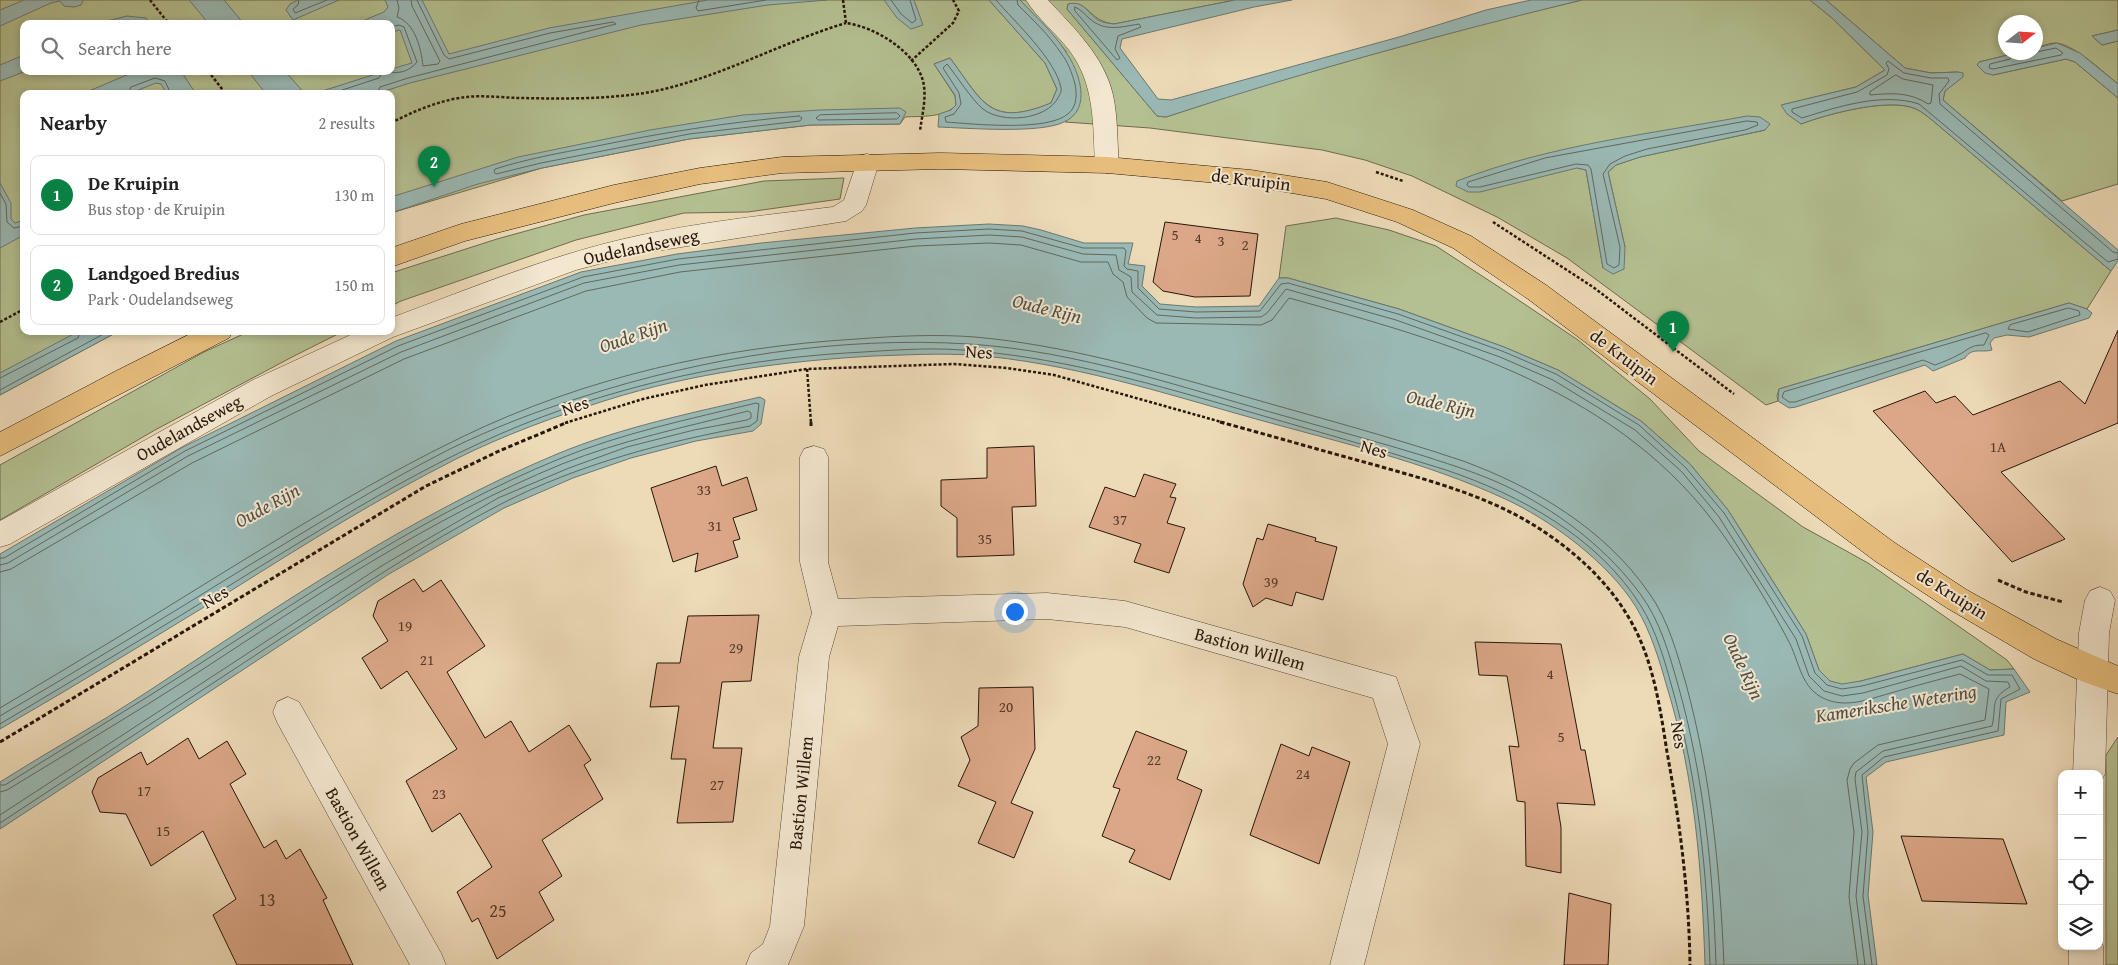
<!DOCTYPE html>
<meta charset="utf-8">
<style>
body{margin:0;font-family:"Gentium Book Plus",serif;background:#f2f2f2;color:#222}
.controls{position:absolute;right:15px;bottom:15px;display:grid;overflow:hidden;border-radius:10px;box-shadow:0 2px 8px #0003}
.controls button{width:45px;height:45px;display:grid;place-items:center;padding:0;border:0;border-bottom:1px solid #e0e0e0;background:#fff;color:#222;font:25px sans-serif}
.compass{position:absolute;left:1998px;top:15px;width:45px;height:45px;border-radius:50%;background:#fff;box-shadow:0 2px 8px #0003;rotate:73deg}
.you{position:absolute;left:1014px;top:611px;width:18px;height:18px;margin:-12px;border:4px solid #fff;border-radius:50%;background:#1a73e8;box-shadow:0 0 0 8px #1a73e833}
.badge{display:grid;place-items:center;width:32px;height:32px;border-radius:50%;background:#0b8043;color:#fff;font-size:16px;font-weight:700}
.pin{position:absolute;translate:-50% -41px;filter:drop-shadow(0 1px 2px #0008)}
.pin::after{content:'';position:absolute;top:26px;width:18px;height:15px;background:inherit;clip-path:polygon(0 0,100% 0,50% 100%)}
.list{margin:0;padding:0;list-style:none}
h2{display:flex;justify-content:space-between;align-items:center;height:65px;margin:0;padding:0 20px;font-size:21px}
h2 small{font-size:16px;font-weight:400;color:#767676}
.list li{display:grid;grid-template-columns:32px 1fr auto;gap:15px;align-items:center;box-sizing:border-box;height:80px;margin:0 10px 10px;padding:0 10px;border:1px solid #e0e0e0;border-radius:10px}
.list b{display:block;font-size:19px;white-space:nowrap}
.list p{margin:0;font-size:16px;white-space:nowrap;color:#767676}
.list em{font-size:16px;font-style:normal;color:#767676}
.icon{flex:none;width:28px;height:28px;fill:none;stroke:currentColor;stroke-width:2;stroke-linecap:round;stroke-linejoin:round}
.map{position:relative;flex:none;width:2118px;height:965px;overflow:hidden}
.search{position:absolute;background:#fff;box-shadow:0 2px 8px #0003;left:20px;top:20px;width:375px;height:55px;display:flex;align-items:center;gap:12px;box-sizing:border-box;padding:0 18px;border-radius:10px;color:#767676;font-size:19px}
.panel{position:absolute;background:#fff;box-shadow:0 2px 8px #0003;left:20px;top:90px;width:375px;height:245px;border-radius:10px}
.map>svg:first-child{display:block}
.green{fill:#b4c091;stroke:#6e6b4c;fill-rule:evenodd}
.water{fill:#9ab9b5;stroke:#6c7870}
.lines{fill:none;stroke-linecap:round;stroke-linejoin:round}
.shore{stroke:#61685e;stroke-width:1}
.building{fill:#dba788;stroke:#281608}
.minor-casing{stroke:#594734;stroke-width:1}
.major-casing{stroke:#281608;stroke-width:1}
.path-far1{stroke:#281608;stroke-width:2.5;stroke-dasharray:3 2;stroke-linecap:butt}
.path{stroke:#281608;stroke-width:3;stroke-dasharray:4.5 2.5;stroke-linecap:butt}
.minor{fill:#f3e7d0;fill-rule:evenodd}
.major{fill:#e6bd7c;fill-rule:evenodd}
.labels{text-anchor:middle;stroke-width:4;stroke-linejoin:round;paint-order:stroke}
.number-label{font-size:15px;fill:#553a28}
.street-label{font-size:18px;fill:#281608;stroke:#f3e7d0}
.near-number-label{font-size:18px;fill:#553a28}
.water-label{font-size:19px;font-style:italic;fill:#504f45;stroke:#f3e7d0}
</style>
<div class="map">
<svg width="2118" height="965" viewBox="0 0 2118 965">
<rect width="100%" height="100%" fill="#eddab7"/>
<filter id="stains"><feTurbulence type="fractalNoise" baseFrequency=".004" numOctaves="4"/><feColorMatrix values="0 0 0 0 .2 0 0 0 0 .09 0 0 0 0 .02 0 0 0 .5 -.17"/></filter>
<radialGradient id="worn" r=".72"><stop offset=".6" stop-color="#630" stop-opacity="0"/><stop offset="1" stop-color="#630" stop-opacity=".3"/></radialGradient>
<path class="green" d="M0,0h989l56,63 12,26 -6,14c-61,25 -68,-1 -101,-45l-16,6 21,32 1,9c-11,13 -35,11 -51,12l-5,7 -89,1 -122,14 -147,29 -151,45v-119h-367v237h95l-119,64zM24,24h367v47h-367z
M1020,0h215l-121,24c-26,-3 -25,-24 -46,-20l-1,5 90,107 9,1 82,-27 111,-32 143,-39 80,-19h228l22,18 53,52 -29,17 -74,18 19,19c26,-10 90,-27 115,-15 5,2 11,7 16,11l179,151 -24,38 -18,-6 -290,86 -2,7 1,5 -12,4 -199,-147 -70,-41 -85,-41 -47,-16 -43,-10 -172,-22 -85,-6 12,-11 -11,-60zM1765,130l-125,27 -24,8 -8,7 17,75 -22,21 -17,-98 -9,-2z
M1826,0h292v30l-26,6 10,9 16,-4v43c-14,-11 -45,-41 -63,-41 -6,0 -13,3 -19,5v-26h-30v30l10,1 -37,9 14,13 73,-16 9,3 43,36v86l-56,17 -119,-101 2,-9 17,-14 -4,-5 -27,1 -26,-5z
M844,178l-4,21 -92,13 -64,1 -108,27 -175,61 -10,5v-33l106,-34 87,-24 180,-34z
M1336,218l53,12 47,16 63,41 79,53 72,59 49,52 104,76 65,36 139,97 7,9 -24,1 -27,-16 -102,27 -19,4 -12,-4 -11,-11 -13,-36 -78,-124 -38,-46 -49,-43 -83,-51 -54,-23 -105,-38 -111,-31h-9l7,-52z
M250,331h94l-50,25 -139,74 -155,90v-55l204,-113z
M2118,737v228h-12v-210z"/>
<path class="water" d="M24,0h59v1l-2,4 -7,2 -10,-1 -4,-5 -9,2 -51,23v-16z
M189,0h35l20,24h-35z
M298,0h41l-46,20 -7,-10 4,-6z
M385,0h37l27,54 100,-26 159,-28h119l-59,5 -127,20 -231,58 -35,11h-62l72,-23h6v-2l21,-6 -12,-33 -9,2v-8h-36l29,-12 4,-5z
M884,0h30l9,25 -12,4 -14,-11z
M989,0h31c15,16 34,33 46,52 13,19 27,57 -2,70 -24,12 -97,6 -126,5l1,-13 12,-4 5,-5 -1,-10 -21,-31 16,-6c33,44 39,70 101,45l6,-14 -12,-26z
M1235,0h57l-38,7 -132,32 -2,9 38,51 13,1 228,-63 87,-27 45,-10h51c-140,34 -279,72 -416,117l-9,-1 -90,-107 1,-5c15,-4 19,8 30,16 5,3 10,3 16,4z
M1810,0h16l79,68 26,5 27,-1 5,1v4l-18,14 -2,9 175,150v11l-7,10 -179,-151c-5,-4 -11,-9 -16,-11 -25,-12 -89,5 -115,15l-14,-10 -6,-9 75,-18 29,-17 -53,-52z
M127,16l19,2 4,6h-55z
M2118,30v11l-16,4 -10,-9z
M2057,43l23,10 38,31v14l-43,-36 -9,-3 -73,16 -8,-2 -8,-8 2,-3 37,-9 20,-1v-4z
M24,55v16h2l-26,10v-16z
M136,71h45l15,23h-29l-6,-10 -5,-1 -28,11h-46z
M248,71h37l20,23h-39z
M900,108l6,4 -6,12 -89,1 -122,14 -147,29 -64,16 -87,29v-16l127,-40 132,-27 93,-15 77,-5z
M1747,116l13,1 10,7 -5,6 -125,27 -24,8 -8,7 17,75 -1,22 -11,5 -10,-6 -17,-98 -9,-2 -97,24h-12l-12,-6 1,-5c93,-36 193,-47 290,-65z
M0,183l11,20v16l4,4 9,-3v15l-24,13z
M989,224l34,2 18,4 43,13h49l-5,21 17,2 -3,20 18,18 36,3 63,-1 20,-28h9l111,31 105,38 54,23 83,51 49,43 38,46 78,124 13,36 11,11 12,3 19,-3 102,-27 27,16 24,-1 16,23 -24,10 -2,33 -118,27 -20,15 7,55 -5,63 9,70h-172c-3,-94 -10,-187 -38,-278 -8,-28 -16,-55 -31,-80 -27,-44 -86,-88 -133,-109 -78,-36 -164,-56 -247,-79 -93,-26 -188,-57 -285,-64 -32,-2 -65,0 -97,1 -90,5 -181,17 -267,44 -51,16 -103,35 -151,59 -77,39 -151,85 -224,131 -77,47 -154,94 -232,139v-175l183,-107 213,-106 185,-69 96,-18 84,-11 154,-15z
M2069,303l18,6 5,4 -3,5 -60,19 -22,-2 -13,3 -4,5 2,7c-11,3 -20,-3 -27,8l-32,13 -8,-6 -129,42 -7,1 -11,-7 1,-12z
M79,331h40l-119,64v-22z
M760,397l5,3 -4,24 -8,7 -57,10 -65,17 -58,20 -69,30 -115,66 -389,255v-47c47,-30 97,-57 144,-88 133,-87 265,-178 413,-240 65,-27 135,-41 203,-57z"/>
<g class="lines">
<path class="shore" d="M299,0l-1,5 -5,4 2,4 32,-13
M397,0l2,8 -2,9c18,6 24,31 26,49l15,-2 2,-3 -28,-55 -1,-6
M699,0l-3,8 2,3 68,-11
M891,0l10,14 11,9 4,-3 -6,-20
M996,0c19,22 60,60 65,88 1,4 -2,7 -3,10 -12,22 -56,26 -75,11 -12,-10 -26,-33 -36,-45l-4,4 16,25 2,11 -7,10 -9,3 1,5c27,2 104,10 123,-9 8,-7 8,-19 6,-29 -3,-11 -7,-22 -14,-31 -12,-18 -28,-33 -43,-48l-1,-5
M1075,7c6,2 10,8 15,12 15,13 31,8 49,5l2,3 -23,9 -3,13 5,9 -3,2 -42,-49z
M2012,52l-2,7 -20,5 -1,4 4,1 68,-14 2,-2 -7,-5 -20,4
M387,71c11,4 23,0 30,-9l-13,-35 -5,-2 -8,2
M1896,75l7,4 30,6 -2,18 -3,1c-18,-12 -37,-11 -58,-9v-3z
M128,94l3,-7 24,-9 10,3 6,13
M330,94l49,-16 4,-7
M377,94l3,-7 28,-9 208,-54 -3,-2 -63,11 -101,26 -5,-4 -27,-55
M897,113l3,3 -3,3 -79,1 -2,-2 4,-3z
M799,116l3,2 -2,3 -111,13 -148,29 -45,11 -2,-2 1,-3c32,-10 64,-16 97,-22 68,-14 137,-25 207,-31z
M1747,121l10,1 1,3 -13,5 -98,19 -22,7 -15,8 -7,10 17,73 -1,18 -5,3 -7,-4 -16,-95 -3,-4 -12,-1 -96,23h-11l-2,-2 1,-3 77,-24z
M0,193l6,11 1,18 7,6 10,-2
M2118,253l-5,-1 -173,-148 -1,-10 10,-13 -1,-3h-17l-27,-5 -16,-12 -2,2 3,6 -2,6 -30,17 -65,17v3l10,6c35,-11 80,-26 117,-14l189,158 10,-3
M2069,308l10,3 1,4 -52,17 -20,-3 2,-4z
M1986,333l3,2 -5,10c-15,0 -15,5 -26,10 -7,4 -15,7 -23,10l-12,-5 -128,42h-6l-7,-5 2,-5z
M0,378l78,-40 2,-7
M0,390l109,-59
M0,558h4l181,-107 213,-105 185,-69 95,-18 237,-26 74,-4 33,2 61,17h41l2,3 -2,15 3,3 11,2v17l21,21 37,3 64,-1 21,-27 7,-1 110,31 104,37 54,23 83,51 47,43 38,45 78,123 13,37 12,12 15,4 20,-3 100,-26 26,15h24l8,14 -19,10 -3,32 -114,26 -22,18 6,57 -5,64 9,69
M0,565l8,-2 180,-107 213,-104 183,-69 95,-18 237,-26 73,-4 33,2 61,17 33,1 3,15 12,7 1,15 25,23 39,3 65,-1 6,-4 19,-24 110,31 104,37 53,23 82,50 47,42 37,45 77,122 13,37 15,15 18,5 21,-3 98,-27 25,15 22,1 2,5c-21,12 -13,19 -18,39l-109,25 -27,21 -1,7 7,53 -6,64 9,69
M0,572l11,-3 181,-106 212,-104 182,-68 94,-19 236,-26 73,-3 32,2 60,17h27l5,12 10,8 4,15 20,21 9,5 105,2 11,-5 17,-22c163,45 333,92 435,238 23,33 45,68 64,104 11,20 12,45 33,57 7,4 16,6 24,6 16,0 31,-6 46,-10 23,-7 46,-13 69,-19l29,15 -4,31 -107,25 -24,18 -4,6 -3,11 7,52 -5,65 9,68
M0,708c72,-43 144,-86 216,-131 80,-49 161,-99 246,-140 124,-60 258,-90 395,-98 39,-3 79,-5 118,-2 90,8 175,33 261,57 76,22 153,42 227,67 71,26 142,68 186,132 19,26 28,60 37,91 25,92 34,186 38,281
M0,716c82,-48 162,-97 243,-147 68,-41 136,-84 207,-120 43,-21 87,-38 132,-52 123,-40 258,-61 387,-53 110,7 214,44 319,73 45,13 91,25 136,39 31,10 63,20 92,35 48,25 93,60 125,104 19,26 28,58 37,90 26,92 35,185 38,280
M0,724c80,-48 161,-96 240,-145 104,-64 208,-130 324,-170 91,-31 185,-50 282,-56 38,-2 78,-6 116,-3 91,6 180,31 267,56 72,21 145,41 217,64 74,25 152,67 195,136 16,26 24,56 32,85 25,90 34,181 37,274
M0,785h5c65,-41 131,-80 196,-122 115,-74 231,-152 358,-204 63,-26 131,-40 197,-56l3,1 -2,17 -7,5c-86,16 -171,38 -249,78 -78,40 -151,90 -224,137 -92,61 -185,121 -277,182
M0,792l7,-2c62,-38 125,-75 187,-115 118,-77 236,-157 368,-211 60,-24 124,-37 186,-53l3,2v5l-4,2 -53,10 -67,17 -58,21 -71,30 -115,67 -383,250"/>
</g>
<path class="building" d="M1165,222l93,12 -8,62 -55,1 -32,-6 -10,-9z
M2118,330v93l-117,49 64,67 -53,23 -139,-151 52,-20 11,12 19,-7 18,19 87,-34 25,23z
M1034,446l2,60 -24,1 2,48 -57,2v-39l-16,-12v-26l46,-2v-30z
M716,466l6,20 25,-9 10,33 -24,8 7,21 -7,2 5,16 -43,15 3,-19 -25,9 -22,-74z
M1144,474l32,10 -6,13 6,1 -9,25 18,5 -16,45 -35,-11 7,-18 -52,-17 16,-40 30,10z
M1268,524l48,14 -1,3 22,6 -14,53 -27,-8 -4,14 -26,-8 -13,9 -10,-23 14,-46 6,2z
M414,579l9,13 18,-12 44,66 -38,26 38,66 26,-17 18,31 40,-27 22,35 -7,5 19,34 -61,41 20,36 -23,16 15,28 -57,39 -19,-41 -6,4 -15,-30 35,-25 -32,-54 -28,19 -26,-51 51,-32 -50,-78 -26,18 -19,-31 26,-17 -15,-25 5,-15z
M759,615l-8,66 -29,1 -9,66h29l-9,74 -56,1 9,-64h-15l8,-53 -29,1 7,-44h23l8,-47z
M1475,642l86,2 20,106h4l10,55 -38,-2 4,24v46l-35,-7 -1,-64 -8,-1 -8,-55 10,1 -12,-71 -28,-1z
M1033,687l2,62 -24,54 22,9 -19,46 -36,-15 18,-41 -38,-16 12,-26 -9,-23 17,-11 1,-38z
M1136,731l51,20 -10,28 25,11 -32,90 -41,-18 6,-12 -33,-14 18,-47 -7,-2z
M188,738l11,21 28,-18 19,33 -16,10 34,64 12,-8 10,19 14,-10 27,49 -4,2 30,65h-116l-24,-50 23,-16 -33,-68 -52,35 -25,-52 -26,-2 -8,-20 6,-14 43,-26 6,13z
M1281,744l28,12 3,-9 38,15 -31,102 -69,-29z
M1901,836l102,3 24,65 -105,-3z
M1569,893l42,11 -3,61h-44z"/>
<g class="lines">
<g class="minor-casing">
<path id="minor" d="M1026,0h22c26,28 56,56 65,95 5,23 4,47 6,70l-4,6 -8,2 -8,-2 -4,-6c-2,-41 0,-81 -26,-115 -13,-17 -32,-32 -43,-50z
M867,154l8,2 4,6 -13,43 -4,6 -16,10 -209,33 -61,16 -183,67 -122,59 -261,148 -10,3v-26l253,-141 106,-49h32v-13c81,-30 162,-64 246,-82 64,-14 130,-21 196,-29l11,-7 15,-44z
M814,446l10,3 4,8v105l10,37 209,-6 78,8 271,76 24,67 -56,221h-34l58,-221 -15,-46 -248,-71 -78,-8 -209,7 -9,31 -25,269 -16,39h-42l5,-12 12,-9 7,-18 29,-269 13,-44 -12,-51v-105l4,-8z
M2100,587l10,4 5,9 -6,33 -4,141 -6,11v-11h-26l6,-141 6,-33 5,-9z
M288,697l11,5 142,251 5,12h-36l-133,-243 -4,-10 4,-10z
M2099,937l4,9v19h-34v-19h30z"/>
</g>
<g class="major-casing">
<path id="major" d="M941,153l166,4 144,13 76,12 86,28 58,26 75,49 349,258 72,47 89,49 62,27v28l-37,-13 -47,-22 -87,-51 -72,-47 -347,-262 -75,-51 -56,-26 -71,-23 -75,-13 -144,-13 -166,-4 -159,4 -82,11 -86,19 -149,38 -74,26v-19l70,-24 153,-39 86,-17 82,-11z
M196,331h37l-4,7 -229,118v-24l116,-61z"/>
</g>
<path class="path-far1" d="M150,0l19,24
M843,0l3,23c29,4 69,28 77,58 4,16 -1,34 -3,50
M911,61l42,-38 6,-12 -6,-11
M208,71l18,23
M391,123c23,-12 49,-23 75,-26 19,-2 39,1 57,1 41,1 82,1 122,-5 69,-12 134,-50 201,-70
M1376,172l27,9
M1493,222l100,65 141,107
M0,322l24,-13
M807,369l4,54
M565,423l78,-24 62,-14 102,-16 147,-5 53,4 47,7 171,48"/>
<path class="path" d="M811,422v4
M1220,422c52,14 103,29 155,43 49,14 98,27 143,51 44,24 86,59 111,102 24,40 31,89 38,134 13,71 22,141 23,213
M1998,580l28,12 37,10
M0,742l426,-256 73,-35 69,-29"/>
<use href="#minor" class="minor"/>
<use href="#major" class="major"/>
</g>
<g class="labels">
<g class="number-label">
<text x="1175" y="240">5</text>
<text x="1198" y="243">4</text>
<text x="1221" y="246">3</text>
<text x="1245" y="250">2</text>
<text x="1998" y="452">1A</text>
<text x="704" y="495">33</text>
<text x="1120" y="525">37</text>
<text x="715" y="531">31</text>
<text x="985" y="544">35</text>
<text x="1271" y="587">39</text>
<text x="405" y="631">19</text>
<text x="736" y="653">29</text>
<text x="427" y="665">21</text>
<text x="1550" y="679">4</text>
<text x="1006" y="712">20</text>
<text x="1561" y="742">5</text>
<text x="1154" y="765">22</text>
<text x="1303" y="779">24</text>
<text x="717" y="790">27</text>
<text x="144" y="796">17</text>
<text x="439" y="799">23</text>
<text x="163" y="836">15</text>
</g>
<g class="street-label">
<text transform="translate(1251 180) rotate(7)" y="6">de Kruipin</text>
<text transform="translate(641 247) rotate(-12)" y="6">Oudelandseweg</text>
<text transform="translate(979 352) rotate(3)" y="6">Nes</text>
<text transform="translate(1624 357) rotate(37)" y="6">de Kruipin</text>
<text transform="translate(575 406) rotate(-19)" y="6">Nes</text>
<text transform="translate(189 428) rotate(-29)" y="6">Oudelandseweg</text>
<text transform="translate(1374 449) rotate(16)" y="6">Nes</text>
<text transform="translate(1952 594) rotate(32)" y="6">de Kruipin</text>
<text transform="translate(215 597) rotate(-31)" y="6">Nes</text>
<text transform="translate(1250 649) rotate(16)" y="6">Bastion Willem</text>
<text transform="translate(1679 735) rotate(81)" y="6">Nes</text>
<text transform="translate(801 793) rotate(-84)" y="6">Bastion Willem</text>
<text transform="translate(358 839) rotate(61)" y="6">Bastion Willem</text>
</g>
<g class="near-number-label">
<text x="267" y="906">13</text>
<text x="498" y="917">25</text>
</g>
<g class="water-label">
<text transform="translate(1047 308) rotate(14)" y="7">Oude Rijn</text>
<text transform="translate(633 335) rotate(-19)" y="7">Oude Rijn</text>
<text transform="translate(1441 403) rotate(13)" y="7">Oude Rijn</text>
<text transform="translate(267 505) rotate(-29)" y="7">Oude Rijn</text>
<text transform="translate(1744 666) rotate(65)" y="7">Oude Rijn</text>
<text transform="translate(1896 703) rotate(-9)" y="7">Kameriksche Wetering</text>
</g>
</g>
<rect width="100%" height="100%" filter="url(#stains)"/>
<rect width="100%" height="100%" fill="url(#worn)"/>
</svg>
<div class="controls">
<button>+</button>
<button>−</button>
<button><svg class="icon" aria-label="locate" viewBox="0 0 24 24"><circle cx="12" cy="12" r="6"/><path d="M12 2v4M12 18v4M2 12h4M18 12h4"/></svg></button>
<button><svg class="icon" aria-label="layers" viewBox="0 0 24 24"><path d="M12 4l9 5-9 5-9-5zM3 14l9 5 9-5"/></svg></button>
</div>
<svg class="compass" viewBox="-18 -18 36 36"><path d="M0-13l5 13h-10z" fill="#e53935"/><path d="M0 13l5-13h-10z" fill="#767676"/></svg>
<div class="you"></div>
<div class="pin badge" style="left:1673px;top:352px">1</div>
<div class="pin badge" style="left:434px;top:187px">2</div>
<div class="search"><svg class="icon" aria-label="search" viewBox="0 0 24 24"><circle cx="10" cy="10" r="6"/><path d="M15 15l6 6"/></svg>Search here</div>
<section class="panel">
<h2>Nearby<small>2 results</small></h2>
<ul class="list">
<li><span class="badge">1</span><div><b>De Kruipin</b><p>Bus stop · de Kruipin</p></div><em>130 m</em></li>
<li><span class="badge">2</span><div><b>Landgoed Bredius</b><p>Park · Oudelandseweg</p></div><em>150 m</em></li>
</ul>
</section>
</div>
